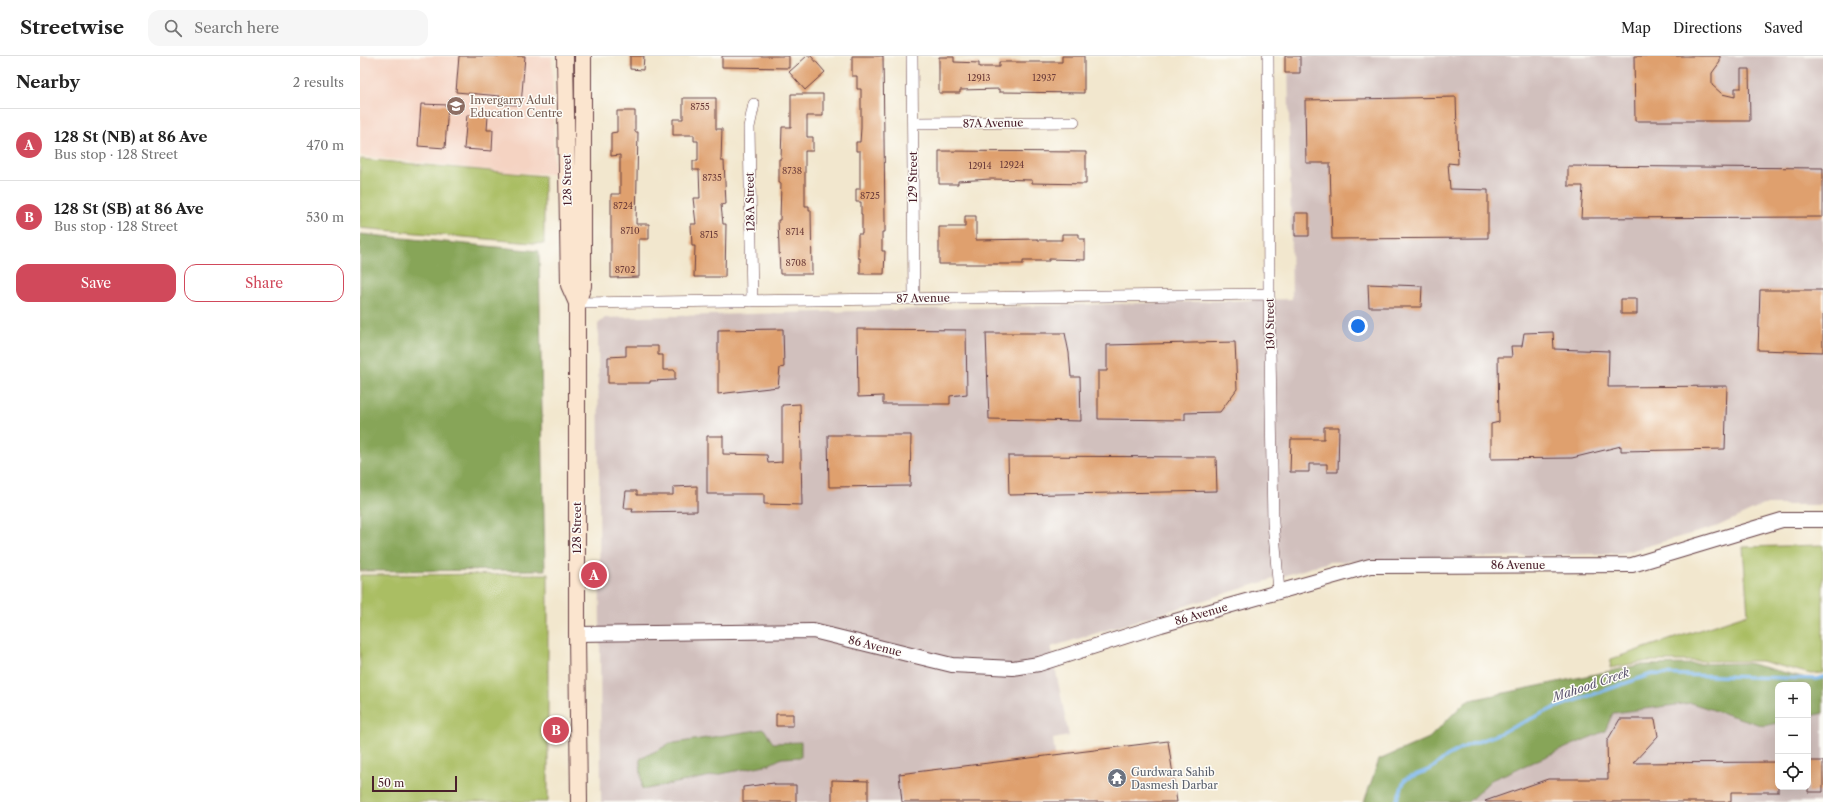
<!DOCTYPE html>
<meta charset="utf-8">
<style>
body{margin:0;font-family:"Libre Caslon Text",serif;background:#f6f6f6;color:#222}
.controls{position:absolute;right:12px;bottom:12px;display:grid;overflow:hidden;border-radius:8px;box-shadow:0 4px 16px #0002}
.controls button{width:36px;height:36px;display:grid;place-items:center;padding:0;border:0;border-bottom:1px solid #e0e0e0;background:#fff;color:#222;font:20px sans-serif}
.scale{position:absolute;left:12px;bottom:10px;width:85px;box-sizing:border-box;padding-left:4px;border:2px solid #4a1f2b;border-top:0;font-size:11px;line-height:14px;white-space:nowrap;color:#4a1f2b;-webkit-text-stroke:3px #fdfcf7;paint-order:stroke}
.you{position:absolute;left:998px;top:270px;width:14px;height:14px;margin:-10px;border:3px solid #fff;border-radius:50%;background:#1a73e8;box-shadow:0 0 0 6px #1a73e833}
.badge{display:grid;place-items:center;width:26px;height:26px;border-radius:50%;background:#d1495b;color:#fff;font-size:13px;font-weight:700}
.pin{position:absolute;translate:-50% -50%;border:2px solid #fff;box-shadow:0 1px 4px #0006}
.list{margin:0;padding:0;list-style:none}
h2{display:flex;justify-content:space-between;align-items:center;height:52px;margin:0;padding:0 16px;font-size:17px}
h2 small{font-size:13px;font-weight:400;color:#767676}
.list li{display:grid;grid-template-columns:26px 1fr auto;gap:12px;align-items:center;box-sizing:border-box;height:72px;padding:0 16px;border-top:1px solid #e0e0e0}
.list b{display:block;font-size:15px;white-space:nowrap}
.list p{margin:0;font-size:13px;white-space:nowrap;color:#767676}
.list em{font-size:13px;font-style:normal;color:#767676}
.actions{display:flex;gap:8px;padding:12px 16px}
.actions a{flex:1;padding:9px 0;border:1px solid #d1495b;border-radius:12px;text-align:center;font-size:14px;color:#d1495b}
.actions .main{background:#d1495b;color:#fff}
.icon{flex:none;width:22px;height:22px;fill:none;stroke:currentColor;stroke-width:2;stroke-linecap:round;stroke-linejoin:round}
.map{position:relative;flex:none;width:1463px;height:746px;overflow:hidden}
header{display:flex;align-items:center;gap:24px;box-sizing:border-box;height:56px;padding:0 20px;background:#fff;border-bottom:1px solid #e0e0e0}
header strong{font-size:19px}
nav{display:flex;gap:22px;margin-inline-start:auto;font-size:14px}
.search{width:280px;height:36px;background:#f6f6f6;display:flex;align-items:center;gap:10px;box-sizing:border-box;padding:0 14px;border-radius:12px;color:#767676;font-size:15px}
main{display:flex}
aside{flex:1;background:#fff}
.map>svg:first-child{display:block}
.built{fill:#f5d3c2}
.industrial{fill:#d1c0bd}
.green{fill:#aabe63;stroke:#7a6e47}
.forest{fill:#87a559;stroke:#686242}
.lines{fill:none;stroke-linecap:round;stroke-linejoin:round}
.stream{stroke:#7db7ee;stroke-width:3.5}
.building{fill:#dfa06e}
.minor-casing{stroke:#633d43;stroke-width:12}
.tertiary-casing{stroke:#633d43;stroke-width:16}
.secondary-casing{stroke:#633d43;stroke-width:18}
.minor{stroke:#fff;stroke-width:11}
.tertiary{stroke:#fff;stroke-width:14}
.secondary{stroke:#fbe5cf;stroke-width:16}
.labels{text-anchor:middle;stroke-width:3;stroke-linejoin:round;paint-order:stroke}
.number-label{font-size:9px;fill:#6f3f3c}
.education-label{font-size:11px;fill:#785e54;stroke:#fdfcf7;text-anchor:start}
.street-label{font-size:11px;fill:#4a1f2b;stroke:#fdfcf7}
.worship-label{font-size:11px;fill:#5b616d;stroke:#fdfcf7;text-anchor:start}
.water-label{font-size:12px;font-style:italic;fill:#5c546f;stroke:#fdfcf7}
</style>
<header>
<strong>Streetwise</strong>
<div class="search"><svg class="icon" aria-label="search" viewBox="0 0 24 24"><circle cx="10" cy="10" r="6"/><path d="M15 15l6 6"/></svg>Search here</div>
<nav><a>Map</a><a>Directions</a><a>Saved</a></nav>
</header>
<main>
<aside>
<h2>Nearby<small>2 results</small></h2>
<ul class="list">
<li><span class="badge">A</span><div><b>128 St (NB) at 86 Ave</b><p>Bus stop · 128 Street</p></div><em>470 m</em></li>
<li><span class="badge">B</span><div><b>128 St (SB) at 86 Ave</b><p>Bus stop · 128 Street</p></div><em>530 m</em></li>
</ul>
<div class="actions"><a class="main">Save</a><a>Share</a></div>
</aside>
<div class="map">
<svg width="1463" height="746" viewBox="0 0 1463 746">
<rect width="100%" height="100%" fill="#fdfcf7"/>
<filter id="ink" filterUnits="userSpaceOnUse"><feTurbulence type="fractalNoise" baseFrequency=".025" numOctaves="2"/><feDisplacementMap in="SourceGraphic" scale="8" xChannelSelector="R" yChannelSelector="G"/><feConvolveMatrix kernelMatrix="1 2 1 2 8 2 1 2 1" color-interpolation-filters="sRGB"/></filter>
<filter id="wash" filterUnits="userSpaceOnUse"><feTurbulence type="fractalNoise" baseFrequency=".012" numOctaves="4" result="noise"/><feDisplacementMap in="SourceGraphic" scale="16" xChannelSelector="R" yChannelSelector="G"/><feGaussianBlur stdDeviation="0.9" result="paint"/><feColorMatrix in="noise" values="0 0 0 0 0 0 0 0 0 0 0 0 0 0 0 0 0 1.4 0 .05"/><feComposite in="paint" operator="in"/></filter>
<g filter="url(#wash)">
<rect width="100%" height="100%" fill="#f2e7ce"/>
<path class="built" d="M0,0h192l2,118 -46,-2 -148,-16z"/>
<path class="industrial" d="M928,0h535v449h-59l-48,22 -94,26 -293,9 -278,85 18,89 -16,3 9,63h-461l-3,-478 7,-6 687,-19z
M1331,647l73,23 14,-3v64h30v-70l15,-4v89h-355l23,-22 114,-49 8,-18z"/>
<path class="green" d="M0,103l184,17v68l-184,-16z
M1463,489v128l-12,1 -50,-13h-113l-38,7 1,-9 137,-45 -5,-67z
M188,518v228h-188v-227z"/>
<path class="forest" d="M0,178l179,17 6,319 -185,1z
M1387,607l67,17 9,-2v35l-15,4v-32h-30v38l-14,3 -73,-23 -78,10 -8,18 -114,49 -23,22h-104l15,-42 50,-22 37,-37 173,-36z
M404,673l9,14 28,-1v15l-19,1 -12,6 -123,25h-5l-2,-30c9,-6 19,-8 28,-15z"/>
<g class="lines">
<path class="stream" d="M1036,746l9,-23 26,-10 16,-13 19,-10 30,-11 58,-27 98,-34 165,5 6,-2"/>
</g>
<g id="blocks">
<path class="building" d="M99,0h66l-4,49 -21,-1v-8l-44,-4z
M270,0h14l-1,14 -13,-1z
M362,0h67v12l-67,-1z
M447,0h4l14,16 -20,18 -16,-18z
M492,0h31l2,163v13h-3v19h3l-1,23h-24v-16h-2v-24h4v-20h-1v-12h-5v-13h4v-38h-4v-9h4l1,-14v-39h-4v-13h-5z
M702,0h22v37l-85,-1v-3l-39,1v3h-21v-36h15v5l25,1v4h20v-5h63z
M925,0h15v17h-15z
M1274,0h86v6l-8,11v12l10,9 13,3v-9h6v-19h8l1,52h-115z
M431,38h32v22h-16v21h6v14h-8v55h4v4h2l1,64h-32l-2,-54h2l1,-37h-2v-24h2l1,-32h9z
M1096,41l2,67 -10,-1 2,26 38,1v48l-156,1 -2,-76h-24l-1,-63z
M323,42h33v31h6l-1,32h3l2,43 -5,1 2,19h3l-1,53h-31l1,-31h-3l-1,-22h5l-3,-26h7l-1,-28h-6v-9h5v-20h-4v-6h-21v-16h10z
M61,48l27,1 -3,43 -27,-2z
M257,55h18v21h3l-2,92h13v15h-10v38l-28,1v-84h9v-39l-9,1v-23l6,-1z
M107,59l21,1 -1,14h6l-1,21 -28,-2z
M579,95l147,1v32l-54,-1v-3l-41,-1 -33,2v3h-19z
M1208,110l255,2v49l-242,1 2,-32h-15z
M935,157h14v23h-14z
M605,160h11v24l62,-1v1h24v-6h17v5h6v21l-36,-1v2h-26v3h-84v-37h26z
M1008,228l54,2 -1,21h-52z
M1400,234h63v62l-65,-2z
M1261,243h16v15h-16z
M423,273l1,38 -4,1 -2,19 -60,7v-64z
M497,273l109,1 1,64 -17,2v8h-67v-8l-25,1z
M1193,276l1,17 55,2 -1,36 119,-1 -2,63 -104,2v-5l-49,12 -81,1v-35l8,-2 -1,-65h14l-1,-11h11l2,-13z
M626,277h79l4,20 2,24h9l1,44 -92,-2z
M875,286l2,47 -17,23 -35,1v7l-87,-1v-48h9v-26z
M266,290h32v9h5v15h12v10l-25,1v2h-42v-26l18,-1z
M440,348l2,101 -38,-1v-10h-57v-58h16v18l44,1 1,8 14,-1v-57z
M964,371h15l-1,45h-11v-8h-18v8h-19l1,-33h33z
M468,379h83l-1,51 -81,1z
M648,400l208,1 1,34 -208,4z
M337,430v25l-65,1 1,-4h-9l2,-17h11v4h36v-8z
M416,658h17v12h-17z
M1260,663h35l3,17 -25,27 145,-1v30h-47v10h-245l-1,-1 63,-22h60l-1,-38z
M808,685l9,61h-275l-3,-28z
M1448,705h15v31h-15z
M472,724l36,1v21h-36z
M414,727l1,2h21v17h-53v-15z"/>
</g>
</g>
<g filter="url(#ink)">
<use href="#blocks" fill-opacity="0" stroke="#633d43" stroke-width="1"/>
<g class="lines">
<g class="minor-casing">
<path id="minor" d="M552,0l2,242
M908,0l1,238 4,229 6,68
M553,67l161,-1
M392,245l-3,-174 5,-23
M217,247l692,-9"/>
</g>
<g class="tertiary-casing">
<path id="tertiary" d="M217,578l236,-3 139,34 61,3 26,-4 122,-39 209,-59 262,-1 150,-45h41"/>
</g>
<g class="secondary-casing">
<path id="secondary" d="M205,0l4,229 8,18
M219,746l-2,-168v-331l6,-17v-230"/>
</g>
<use href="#minor" class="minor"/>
<use href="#tertiary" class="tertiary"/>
<use href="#secondary" class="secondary"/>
</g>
</g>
<defs>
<g id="school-disc" transform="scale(1)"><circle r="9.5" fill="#8d6e63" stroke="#fdfcf7"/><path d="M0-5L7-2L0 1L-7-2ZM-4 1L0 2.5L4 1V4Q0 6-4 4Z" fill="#fff"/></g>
<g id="temple-disc" transform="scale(1)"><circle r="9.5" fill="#6b7280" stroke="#fdfcf7"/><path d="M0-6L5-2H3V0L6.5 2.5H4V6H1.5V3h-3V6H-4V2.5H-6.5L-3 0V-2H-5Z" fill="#fff"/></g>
</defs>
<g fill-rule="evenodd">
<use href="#school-disc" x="96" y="50"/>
<use href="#temple-disc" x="757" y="722"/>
</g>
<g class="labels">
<g class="number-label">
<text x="619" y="25">12913</text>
<text x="684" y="25">12937</text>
<text x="340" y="54">8755</text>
<text x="652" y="112">12924</text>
<text x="620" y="113">12914</text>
<text x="432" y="118">8738</text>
<text x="352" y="125">8735</text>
<text x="510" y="143">8725</text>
<text x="263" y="153">8724</text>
<text x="270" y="178">8710</text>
<text x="435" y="179">8714</text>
<text x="349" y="182">8715</text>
<text x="436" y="210">8708</text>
<text x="265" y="217">8702</text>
</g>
<g class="education-label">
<text x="110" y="48">Invergarry Adult<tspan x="110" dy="13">Education Centre</tspan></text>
</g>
<g class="street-label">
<text transform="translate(633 67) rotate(-1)" y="4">87A Avenue</text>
<text transform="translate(553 121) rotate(-90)" y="4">129 Street</text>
<text transform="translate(207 124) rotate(-91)" y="4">128 Street</text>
<text transform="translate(390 146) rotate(-91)" y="4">128A Street</text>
<text transform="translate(563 242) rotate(-1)" y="4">87 Avenue</text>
<text transform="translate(910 268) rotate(-91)" y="4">130 Street</text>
<text transform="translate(217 472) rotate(-90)" y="4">128 Street</text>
<text x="1158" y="513">86 Avenue</text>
<text transform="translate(841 558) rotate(-16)" y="4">86 Avenue</text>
<text transform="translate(515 590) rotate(14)" y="4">86 Avenue</text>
</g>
<g class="worship-label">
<text x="771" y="720">Gurdwara Sahib<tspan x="771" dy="13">Dasmesh Darbar</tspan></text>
</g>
<g class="water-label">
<text transform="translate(1231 629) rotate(-19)" y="4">Mahood Creek</text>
</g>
</g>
</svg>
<div class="controls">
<button>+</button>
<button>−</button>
<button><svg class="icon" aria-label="locate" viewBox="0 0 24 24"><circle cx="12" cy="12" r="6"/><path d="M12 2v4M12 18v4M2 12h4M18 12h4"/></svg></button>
</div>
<div class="scale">50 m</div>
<div class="you"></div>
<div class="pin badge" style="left:234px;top:519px">A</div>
<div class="pin badge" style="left:196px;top:674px">B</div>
</div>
</main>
